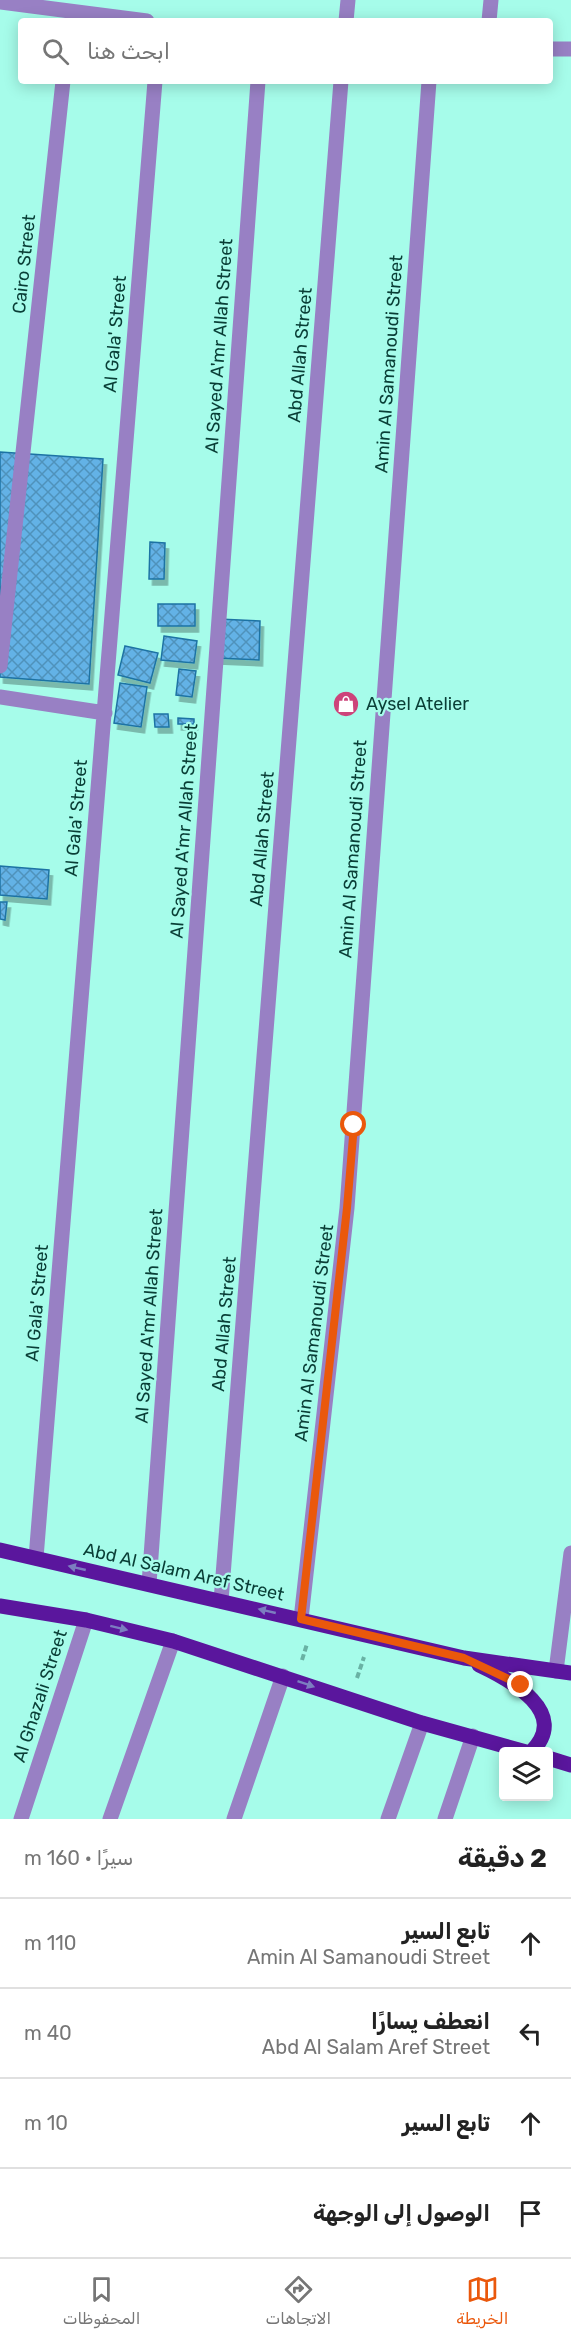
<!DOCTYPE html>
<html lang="ar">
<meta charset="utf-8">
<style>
body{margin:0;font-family:Rubik,"Noto Naskh Arabic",sans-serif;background:#f2f2f2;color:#222;direction:rtl}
.controls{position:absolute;right:18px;bottom:18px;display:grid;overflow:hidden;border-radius:6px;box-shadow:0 3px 15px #0003}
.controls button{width:54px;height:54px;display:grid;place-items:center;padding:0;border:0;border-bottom:2px solid #e0e0e0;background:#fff;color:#222;font:30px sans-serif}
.stop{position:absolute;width:18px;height:18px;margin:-14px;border:4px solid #ea580c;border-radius:50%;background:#fff}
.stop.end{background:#ea580c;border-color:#fff;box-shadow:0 2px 6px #0008}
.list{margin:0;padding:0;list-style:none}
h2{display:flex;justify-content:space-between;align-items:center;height:78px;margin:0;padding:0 24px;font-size:26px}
h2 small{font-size:20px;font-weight:400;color:#767676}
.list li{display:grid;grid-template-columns:39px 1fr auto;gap:18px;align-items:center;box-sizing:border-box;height:90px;padding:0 24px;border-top:2px solid #e0e0e0}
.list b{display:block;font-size:22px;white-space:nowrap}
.list p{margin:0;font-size:20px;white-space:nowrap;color:#767676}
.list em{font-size:20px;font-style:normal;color:#767676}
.icon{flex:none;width:33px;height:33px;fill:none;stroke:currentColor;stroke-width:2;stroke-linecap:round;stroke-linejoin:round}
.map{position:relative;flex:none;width:571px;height:1819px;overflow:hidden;direction:ltr}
.search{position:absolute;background:#fff;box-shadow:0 3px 15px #0003;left:18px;right:18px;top:18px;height:66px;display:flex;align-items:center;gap:15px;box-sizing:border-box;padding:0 21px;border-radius:6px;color:#767676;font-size:22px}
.sheet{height:438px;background:#fff}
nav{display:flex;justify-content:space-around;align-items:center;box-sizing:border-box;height:84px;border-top:2px solid #e0e0e0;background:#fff;font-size:16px;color:#767676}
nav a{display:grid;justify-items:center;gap:3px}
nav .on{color:#ea580c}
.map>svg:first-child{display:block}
.building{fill:url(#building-cross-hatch);stroke:#1e73a4;stroke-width:1.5;filter:url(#shadow)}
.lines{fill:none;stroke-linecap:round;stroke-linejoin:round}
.path{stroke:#69b2a4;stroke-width:4;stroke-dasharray:6 3;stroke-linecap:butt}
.minor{stroke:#9880c4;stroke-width:15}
.major{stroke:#5a169d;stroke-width:15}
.oneway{fill:#7c7ec0}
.route{stroke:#ea580c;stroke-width:8}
.labels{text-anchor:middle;stroke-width:4.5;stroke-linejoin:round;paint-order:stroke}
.street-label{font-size:18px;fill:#093e36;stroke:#a6fcea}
.poi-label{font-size:18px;fill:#093e36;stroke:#a6fcea;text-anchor:start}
</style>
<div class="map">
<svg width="571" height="1819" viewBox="0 0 571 1819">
<defs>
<pattern id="building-cross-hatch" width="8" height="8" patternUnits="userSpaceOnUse" patternTransform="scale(1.5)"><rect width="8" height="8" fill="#63b2e6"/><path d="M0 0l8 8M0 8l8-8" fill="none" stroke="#5092bb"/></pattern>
<filter id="shadow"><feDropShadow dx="3.5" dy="6" stdDeviation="0" flood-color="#0004"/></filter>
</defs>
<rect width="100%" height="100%" fill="#a6fcea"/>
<path class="building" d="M0,452l103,7 -14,225 -89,-7z
M150,542l15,1 -1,36h-15z
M158,604h37v22h-37z
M218,619l42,2 -1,39 -43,-2z
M164,636l33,5 -3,22 -33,-3z
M125,646l33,7 -8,30 -32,-8z
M179,669l17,2 -4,26 -16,-2z
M120,683l27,4 -6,40 -27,-4z
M154,714h14l1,13h-14z
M178,718l16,1v5h-16z
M0,866l49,4 -2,29 -47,-4z
M0,902h7l-2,18 -5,-1z"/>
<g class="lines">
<path class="path" d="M302,1660l5,-16
M357,1678l7,-21"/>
<path class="minor" d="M0,2l147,19
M346,21l2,-21
M489,21l2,-21
M550,49h21
M0,666l63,-585
M0,697l105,16
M36,1558l119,-1477
M149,1584l109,-1503
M221,1601l120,-1520
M301,1619l46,-411 82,-1127
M556,1671l15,-118
M21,1819l65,-199
M110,1819l63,-178
M234,1819l49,-143
M388,1819l34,-96
M445,1819l28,-83"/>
<path class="major" d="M0,1550l464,108 107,15
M0,1606l86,14 87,21 249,82 104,29
M479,1665c32,15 92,48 52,87
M548,1758l23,7"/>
</g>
<defs><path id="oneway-solid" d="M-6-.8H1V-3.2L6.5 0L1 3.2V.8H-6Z" transform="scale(1.5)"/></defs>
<g class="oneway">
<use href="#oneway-solid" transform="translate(77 1568) rotate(-167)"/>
<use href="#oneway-solid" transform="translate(267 1611) rotate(-167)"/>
<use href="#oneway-solid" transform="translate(119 1628) rotate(14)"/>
<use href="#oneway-solid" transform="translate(306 1684) rotate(19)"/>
</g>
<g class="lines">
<path class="route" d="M354,1125l-7,83 -46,411 163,39 57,27"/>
</g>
<defs>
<g id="shop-disc" transform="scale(1.35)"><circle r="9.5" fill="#cd437a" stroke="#a6fcea"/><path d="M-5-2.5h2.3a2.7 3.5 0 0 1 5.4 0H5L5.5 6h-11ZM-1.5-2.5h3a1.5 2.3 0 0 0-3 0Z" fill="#fff"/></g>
</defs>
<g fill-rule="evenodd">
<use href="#shop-disc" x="346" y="704"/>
</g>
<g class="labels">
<g class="street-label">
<text transform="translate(24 264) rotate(-84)" y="6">Cairo Street</text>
<text transform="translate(115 334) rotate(-85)" y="6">Al Gala' Street</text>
<text transform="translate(219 346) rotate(-86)" y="6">Al Sayed A'mr Allah Street</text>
<text transform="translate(300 355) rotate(-85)" y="6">Abd Allah Street</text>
<text transform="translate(389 364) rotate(-86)" y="6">Amin Al Samanoudi Street</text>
<text transform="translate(76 818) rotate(-85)" y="6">Al Gala' Street</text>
<text transform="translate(184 831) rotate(-86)" y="6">Al Sayed A'mr Allah Street</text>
<text transform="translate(262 839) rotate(-85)" y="6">Abd Allah Street</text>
<text transform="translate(353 849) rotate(-86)" y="6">Amin Al Samanoudi Street</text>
<text transform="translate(37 1303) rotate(-85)" y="6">Al Gala' Street</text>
<text transform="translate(149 1316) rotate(-86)" y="6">Al Sayed A'mr Allah Street</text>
<text transform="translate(224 1324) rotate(-85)" y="6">Abd Allah Street</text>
<text transform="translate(314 1333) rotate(-83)" y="6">Amin Al Samanoudi Street</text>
<text transform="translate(184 1572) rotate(13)" y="6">Abd Al Salam Aref Street</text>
<text transform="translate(40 1696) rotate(-72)" y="6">Al Ghazali Street</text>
</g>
<g class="poi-label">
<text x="366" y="710">Aysel Atelier</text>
</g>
</g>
</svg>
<div class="controls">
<button><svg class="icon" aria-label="layers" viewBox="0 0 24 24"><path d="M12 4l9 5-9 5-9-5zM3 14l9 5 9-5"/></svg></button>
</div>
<div class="stop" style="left:354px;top:1125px"></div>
<div class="stop end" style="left:521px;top:1685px"></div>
<div class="search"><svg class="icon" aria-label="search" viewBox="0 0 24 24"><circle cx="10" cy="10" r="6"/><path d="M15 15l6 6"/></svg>ابحث هنا</div>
</div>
<section class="sheet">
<h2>2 دقيقة<small>سيرًا · 160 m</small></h2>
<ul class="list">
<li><svg class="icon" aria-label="ahead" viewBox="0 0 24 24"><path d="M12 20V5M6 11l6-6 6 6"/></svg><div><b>تابع السير</b><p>Amin Al Samanoudi Street</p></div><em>110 m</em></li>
<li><svg class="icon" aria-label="left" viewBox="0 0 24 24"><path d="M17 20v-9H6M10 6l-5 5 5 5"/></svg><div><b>انعطف يسارًا</b><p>Abd Al Salam Aref Street</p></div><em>40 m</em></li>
<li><svg class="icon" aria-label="ahead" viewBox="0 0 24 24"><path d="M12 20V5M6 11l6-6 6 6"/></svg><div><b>تابع السير</b></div><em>10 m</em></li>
<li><svg class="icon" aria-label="arrive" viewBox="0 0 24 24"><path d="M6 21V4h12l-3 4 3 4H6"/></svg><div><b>الوصول إلى الوجهة</b></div></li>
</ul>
</section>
<nav>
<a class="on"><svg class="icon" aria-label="map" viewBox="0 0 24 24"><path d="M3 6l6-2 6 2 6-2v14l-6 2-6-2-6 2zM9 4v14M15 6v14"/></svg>الخريطة</a>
<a><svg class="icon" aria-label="directions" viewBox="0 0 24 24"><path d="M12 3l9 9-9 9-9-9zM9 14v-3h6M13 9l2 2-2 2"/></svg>الاتجاهات</a>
<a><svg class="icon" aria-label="saved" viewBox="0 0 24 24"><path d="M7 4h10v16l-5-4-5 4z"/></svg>المحفوظات</a>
</nav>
